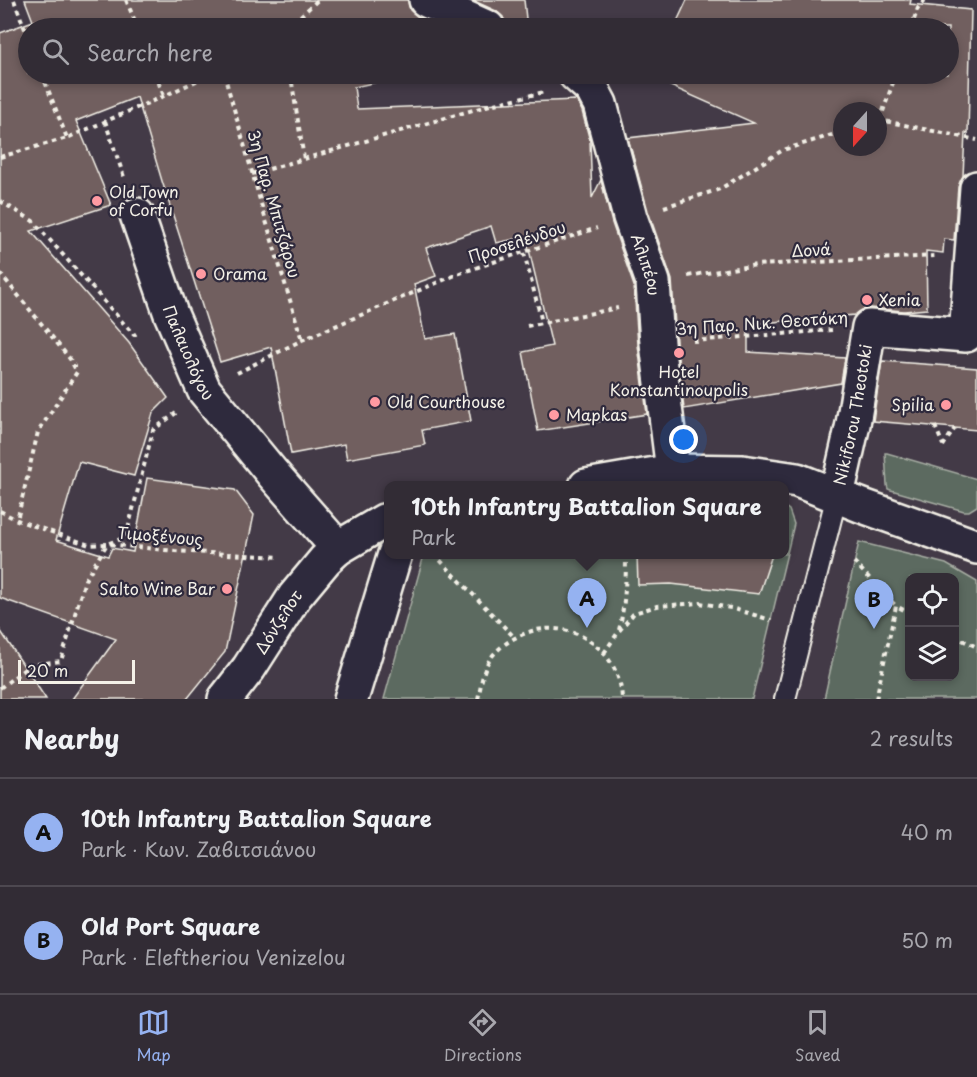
<!DOCTYPE html>
<meta charset="utf-8">
<style>
body{margin:0;font-family:"Playpen Sans",sans-serif;background:#3a343d;color:#f1f3f6}
.controls{position:absolute;right:18px;bottom:18px;display:grid;overflow:hidden;border-radius:12px;box-shadow:0 3px 9px #0003}
.controls button{width:54px;height:54px;display:grid;place-items:center;padding:0;border:0;border-bottom:2px solid #4d4850;background:#322c35;color:#f1f3f6;font:30px sans-serif}
.compass{position:absolute;left:833px;top:102px;width:54px;height:54px;border-radius:50%;background:#322c35;box-shadow:0 3px 9px #0003;rotate:201deg}
.scale{position:absolute;left:18px;bottom:15px;width:117px;box-sizing:border-box;padding-left:6px;border:3px solid #f4f1e8;border-top:0;font-size:16px;line-height:21px;white-space:nowrap;color:#f4f1e8;-webkit-text-stroke:4px #2f2a3d;paint-order:stroke}
.you{position:absolute;left:684px;top:440px;width:21px;height:21px;margin:-15px;border:4px solid #fff;border-radius:50%;background:#1a73e8;box-shadow:0 0 0 9px #1a73e833}
.badge{display:grid;place-items:center;width:39px;height:39px;border-radius:50%;background:#95b2f1;color:#111;font-size:20px;font-weight:700}
.pin{position:absolute;translate:-50% -50px;filter:drop-shadow(0 2px 3px #0008)}
.pin::after{content:'';position:absolute;top:32px;width:21px;height:18px;background:inherit;clip-path:polygon(0 0,100% 0,50% 100%)}
.popup{position:absolute;left:384px;top:481px;width:405px;height:78px;box-sizing:border-box;display:grid;place-content:center;border-radius:12px;background:#322c35;filter:drop-shadow(0 2px 4px #0005);font-size:20px;white-space:nowrap;color:#a8a7ad}
.popup b{font-size:22px;color:#f1f3f6}
.popup::after{content:'';position:absolute;left:50%;top:100%;margin-left:-12px;border:12px solid transparent;border-top-color:#322c35}
.list{margin:0;padding:0;list-style:none}
h2{display:flex;justify-content:space-between;align-items:center;height:78px;margin:0;padding:0 24px;font-size:26px}
h2 small{font-size:20px;font-weight:400;color:#a8a7ad}
.list li{display:grid;grid-template-columns:39px 1fr auto;gap:18px;align-items:center;box-sizing:border-box;height:108px;padding:0 24px;border-top:2px solid #4d4850}
.list b{display:block;font-size:22px;white-space:nowrap}
.list p{margin:0;font-size:20px;white-space:nowrap;color:#a8a7ad}
.list em{font-size:20px;font-style:normal;color:#a8a7ad}
.icon{flex:none;width:33px;height:33px;fill:none;stroke:currentColor;stroke-width:2;stroke-linecap:round;stroke-linejoin:round}
.map{position:relative;flex:none;width:977px;height:699px;overflow:hidden}
.search{position:absolute;background:#322c35;box-shadow:0 3px 9px #0003;left:18px;right:18px;top:18px;height:66px;display:flex;align-items:center;gap:15px;box-sizing:border-box;padding:0 21px;border-radius:33px;color:#a8a7ad;font-size:22px}
.sheet{height:294px;background:#322c35}
nav{display:flex;justify-content:space-around;align-items:center;box-sizing:border-box;height:84px;border-top:2px solid #4d4850;background:#322c35;font-size:16px;color:#a8a7ad}
nav a{display:grid;justify-items:center;gap:3px}
nav .on{color:#95b2f1}
.map>svg:first-child{display:block}
.green{fill:#5b6a60;stroke:#a8aea4;stroke-width:1.5;fill-rule:evenodd}
.building{fill:#715f5e;stroke:#f4f1e8;stroke-width:1.5;fill-rule:evenodd}
.lines{fill:none;stroke-linecap:round;stroke-linejoin:round}
.lane-casing{stroke:#f4f1e8;stroke-width:24}
.street-casing{stroke:#f4f1e8;stroke-width:38}
.secondary-casing{stroke:#f4f1e8;stroke-width:38}
.path{stroke:#f4f1e8;stroke-width:4;stroke-dasharray:4.5 4.5;stroke-linecap:butt}
.lane{stroke:#2f2a3d;stroke-width:20}
.street{stroke:#2f2a3d;stroke-width:33}
.secondary{stroke:#2f2a3d;stroke-width:33}
.poi-dot{fill:#ff9aa2;stroke:#2f2a3d;stroke-width:2}
.labels{text-anchor:middle;stroke-width:4.5;stroke-linejoin:round;paint-order:stroke}
.poi-label{font-size:16px;fill:#f4f1e8;stroke:#2f2a3d;text-anchor:start}
.street-label{font-size:16px;fill:#f4f1e8;stroke:#2f2a3d}
</style>
<div class="map">
<svg width="977" height="699" viewBox="0 0 977 699">
<rect width="100%" height="100%" fill="#433a47"/>
<filter id="ink" filterUnits="userSpaceOnUse"><feTurbulence type="fractalNoise" baseFrequency=".0167" numOctaves="2"/><feDisplacementMap in="SourceGraphic" scale="12" xChannelSelector="R" yChannelSelector="G"/><feConvolveMatrix kernelMatrix="1 2 1 2 8 2 1 2 1" color-interpolation-filters="sRGB"/></filter>
<g filter="url(#ink)">
<path class="green" d="M885,453h2l90,26v27l-8,5h-5l-73,-21 -3,-1 -1,-4z
M785,507l4,3 5,14 -42,175h-368l40,-144 361,-1z
M859,542l87,22 31,18v117h-153zM910,578h44v98h-44z"/>
<path class="building" d="M25,0h383l2,10 8,7 26,11h-416v46h386l-60,13 3,22 219,-9 6,11 8,30 2,57 9,-18 11,43 22,63 4,59 9,69 -109,17 -15,-79 29,-6 -26,-109 -30,6 -5,-17 -65,22 10,28 -22,8 11,55 30,-5 16,87 -49,9 3,15 -78,14 -3,-15 -53,10 -20,-107 -51,15 -58,-181 -25,-84 -61,24 35,84 -80,26 98,112 39,55 -15,15 -19,63 -55,-14 -23,78 52,16 4,-8 21,4 14,-74 88,12 19,25 -29,137 -38,47h-115l44,-60 -116,-41v-565l33,-12z
M472,0h52l3,28h-21l-3,-11 -7,-6z
M687,0h224l-1,4 61,6 -3,124 -3,-1 -2,43 -5,11 -4,53 -10,-1 -1,14 -17,-2 1,58 -23,2 -34,-3 -8,2 -7,5 -107,9v28l97,6 -4,25 -157,26 -8,-68 -4,-61 -24,-69 -20,-73 126,-15 -104,-46 2,-3h296v-46h-274zM842,111h36v36h-36z
M882,361l95,7v62l-104,-9z
M637,555h135l-13,39 -88,-10 -33,1z
M0,630l46,69h-46z"/>
<g class="lines">
<g class="lane-casing">
<path id="lane" d="M785,699l52,-204"/>
</g>
<g class="street-casing">
<g id="street">
<path d="M426,0l62,28"/>
<path id="s1" d="M575,74l17,15 8,15 30,113 23,65 4,61 16,128"/>
<path id="s2" d="M137,215l34,99 33,76 69,84 65,74"/>
<path id="s3" d="M837,495l16,-71 16,-97 97,8 11,-147"/>
</g>
</g>
<g class="secondary-casing">
<g id="secondary">
<path d="M586,486l87,-15 69,1 55,8 63,25 117,42"/>
<path id="s4" d="M225,699l24,-31 46,-72 30,-36 13,-12 46,-27 5,-1"/>
<path d="M351,699l44,-145"/>
</g>
</g>
<path class="path" d="M14,0l14,37
M126,0l12,28
M287,28l31,-28
M911,28l7,-20 7,-8
M42,74l25,64
M155,74l9,22
M224,74l40,140 38,126
M289,74l3,9 12,76
M880,120l16,-46
M105,121l20,59
M878,121l2,-1 97,20
M0,157l67,-19 97,-42 47,-22
M252,174l238,-69 54,-13
M0,201l33,20 101,114 5,-3
M664,207l56,-18 63,-39 59,-18
M524,253l18,69
M0,273l70,86 7,13 -39,60 -21,88
M688,276l68,-11 179,-9
M527,326l91,-18
M693,341l139,-11
M237,373l65,-33 158,-67 137,-45
M935,426l8,19
M943,446l12,-18
M0,511l17,9 72,25 18,-1 68,7 104,6
M434,554l81,84
M854,562l42,44
M619,630c6,-25 7,-50 7,-76
M954,636l23,11
M604,653l15,-22 15,-18 23,-7 43,-3 31,5 40,12
M0,688l30,-23 31,-4 24,-81 22,-36 19,-7 27,-107 23,-17
M478,699c3,-13 4,-28 12,-40 7,-10 18,-18 29,-23 47,-23 101,11 103,63
M876,699l20,-93 14,7"/>
<use href="#lane" class="lane"/>
<use href="#street" class="street"/>
<use href="#secondary" class="secondary"/>
</g>
</g>
<g class="poi-dot">
<circle cx="97" cy="201" r="6"/>
<circle cx="201" cy="274" r="6"/>
<circle cx="867" cy="300" r="6"/>
<circle cx="679" cy="353" r="6"/>
<circle cx="375" cy="402" r="6"/>
<circle cx="946" cy="405" r="6"/>
<circle cx="554" cy="415" r="6"/>
<circle cx="227" cy="589" r="6"/>
</g>
<g class="labels">
<g class="poi-label">
<text x="109" y="198">Old Town<tspan x="109" dy="18">of Corfu</tspan></text>
<text x="213" y="280">Orama</text>
<text x="879" y="306">Xenia</text>
<text x="679" y="378" text-anchor="middle">Hotel<tspan x="679" dy="18">Konstantinoupolis</tspan></text>
<text x="387" y="408">Old Courthouse</text>
<text x="934" y="411" text-anchor="end">Spilia</text>
<text x="566" y="421">Mapkas</text>
<text x="215" y="595" text-anchor="end">Salto Wine Bar</text>
</g>
<g class="street-label">
<text transform="translate(274 204) rotate(74)" y="6">3η Παρ. Μπιτζάρου</text>
<text transform="translate(517 242) rotate(-18)" y="6">Προσελένδου</text>
<text transform="translate(811 250) rotate(-3)" y="6">Δονά</text>
<text dy="6" stroke="none"><textPath href="#s1" startOffset="207">Αλιπέου</textPath></text>
<text transform="translate(762 323) rotate(-4)" y="6">3η Παρ. Νικ. Θεοτόκη</text>
<text dy="6" stroke="none"><textPath href="#s2" startOffset="147">Παλαιολόγου</textPath></text>
<text dy="6" stroke="none"><textPath href="#s3" startOffset="82">Nikiforou Theotoki</textPath></text>
<text transform="translate(160 536) rotate(5)" y="6">Τιμοξένους</text>
<text dy="6" stroke="none"><textPath href="#s4" startOffset="94">Δόνζελοτ</textPath></text>
</g>
</g>
</svg>
<div class="controls">
<button><svg class="icon" aria-label="locate" viewBox="0 0 24 24"><circle cx="12" cy="12" r="6"/><path d="M12 2v4M12 18v4M2 12h4M18 12h4"/></svg></button>
<button><svg class="icon" aria-label="layers" viewBox="0 0 24 24"><path d="M12 4l9 5-9 5-9-5zM3 14l9 5 9-5"/></svg></button>
</div>
<svg class="compass" viewBox="-18 -18 36 36"><path d="M0-13l5 13h-10z" fill="#e53935"/><path d="M0 13l5-13h-10z" fill="#a8a7ad"/></svg>
<div class="scale">20 m</div>
<div class="you"></div>
<div class="pin badge" style="left:587px;top:628px">A</div>
<div class="popup"><b>10th Infantry Battalion Square</b>Park</div>
<div class="pin badge" style="left:874px;top:629px">B</div>
<div class="search"><svg class="icon" aria-label="search" viewBox="0 0 24 24"><circle cx="10" cy="10" r="6"/><path d="M15 15l6 6"/></svg>Search here</div>
</div>
<section class="sheet">
<h2>Nearby<small>2 results</small></h2>
<ul class="list">
<li><span class="badge">A</span><div><b>10th Infantry Battalion Square</b><p>Park · Κων. Ζαβιτσιάνου</p></div><em>40 m</em></li>
<li><span class="badge">B</span><div><b>Old Port Square</b><p>Park · Eleftheriou Venizelou</p></div><em>50 m</em></li>
</ul>
</section>
<nav>
<a class="on"><svg class="icon" aria-label="map" viewBox="0 0 24 24"><path d="M3 6l6-2 6 2 6-2v14l-6 2-6-2-6 2zM9 4v14M15 6v14"/></svg>Map</a>
<a><svg class="icon" aria-label="directions" viewBox="0 0 24 24"><path d="M12 3l9 9-9 9-9-9zM9 14v-3h6M13 9l2 2-2 2"/></svg>Directions</a>
<a><svg class="icon" aria-label="saved" viewBox="0 0 24 24"><path d="M7 4h10v16l-5-4-5 4z"/></svg>Saved</a>
</nav>
